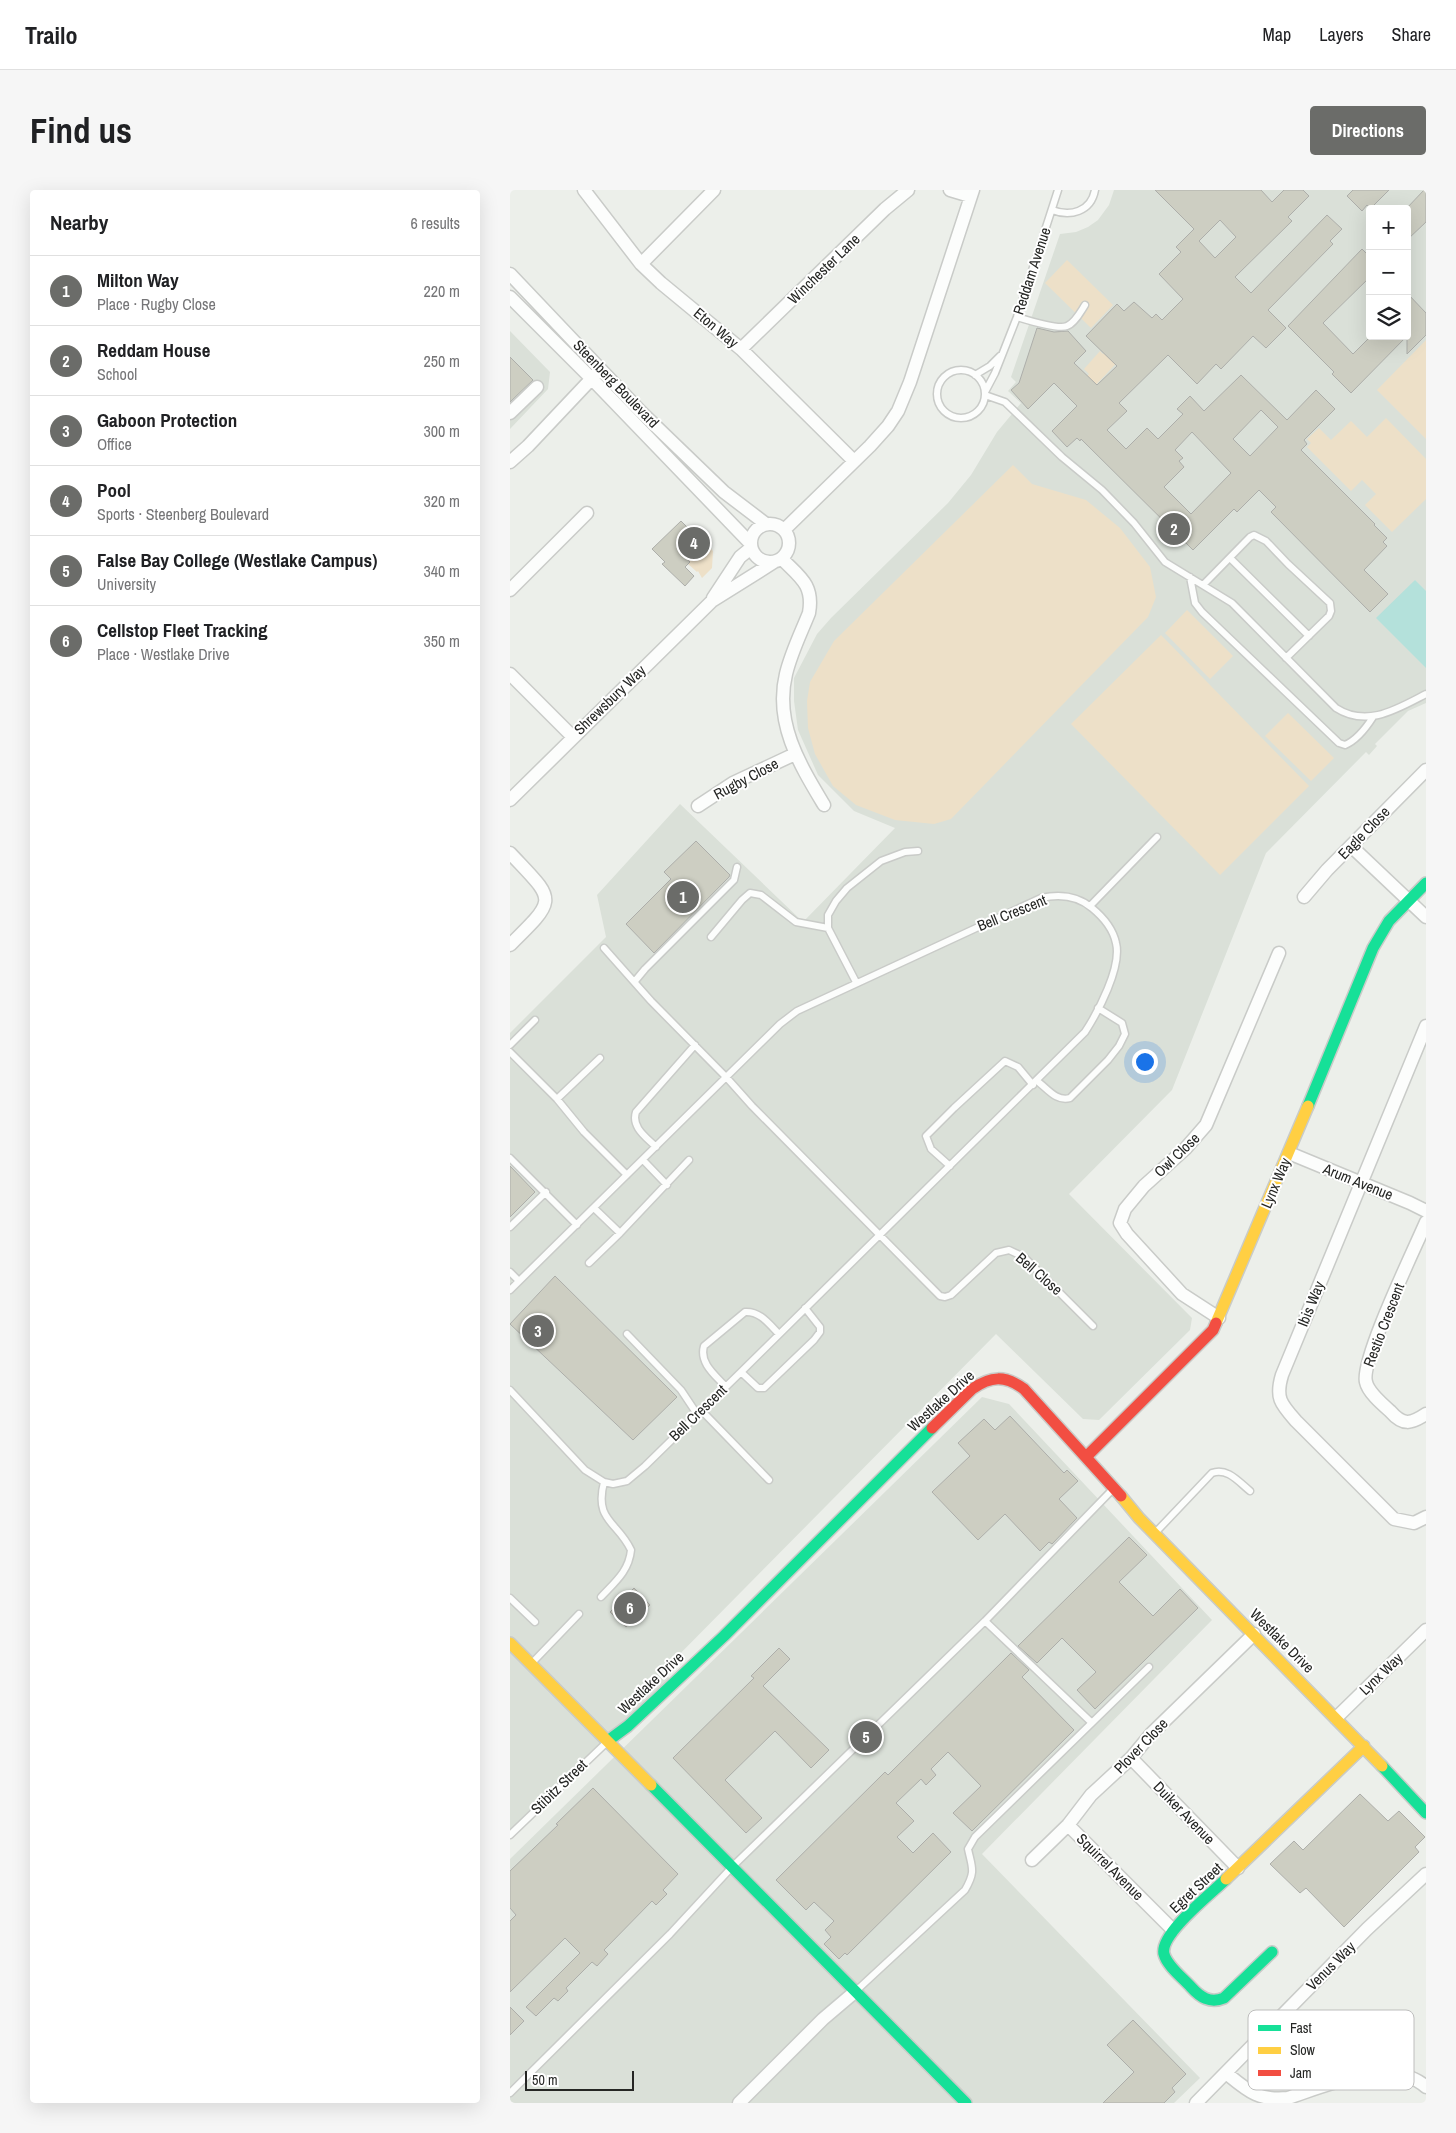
<!DOCTYPE html>
<meta charset="utf-8">
<style>
body{margin:0;font-family:"Archivo Narrow",sans-serif;background:#f6f6f6;color:#202124}
.controls{position:absolute;right:15px;top:15px;display:grid;overflow:hidden;border-radius:5px;box-shadow:0 5px 20px #0002}
.controls button{width:45px;height:45px;display:grid;place-items:center;padding:0;border:0;border-bottom:1px solid #e0e0e0;background:#fff;color:#202124;font:25px sans-serif}
.scale{position:absolute;left:15px;bottom:12px;width:109px;box-sizing:border-box;padding-left:5px;border:2px solid #252624;border-top:0;font-size:14px;line-height:18px;white-space:nowrap;color:#252624;-webkit-text-stroke:4px #fff;paint-order:stroke}
.you{position:absolute;left:634px;top:871px;width:18px;height:18px;margin:-12px;border:4px solid #fff;border-radius:50%;background:#1a73e8;box-shadow:0 0 0 8px #1a73e833}
.badge{display:grid;place-items:center;width:32px;height:32px;border-radius:50%;background:#6b6c69;color:#fff;font-size:16px;font-weight:700}
.pin{position:absolute;translate:-50% -50%;border:2px solid #fff;box-shadow:0 1px 5px #0006}
.list{margin:0;padding:0;list-style:none}
h2{display:flex;justify-content:space-between;align-items:center;height:65px;margin:0;padding:0 20px;font-size:21px}
h2 small{font-size:16px;font-weight:400;color:#757577}
.list li{display:grid;grid-template-columns:32px 1fr auto;gap:15px;align-items:center;box-sizing:border-box;height:70px;padding:0 20px;border-top:1px solid #e0e0e0}
.list b{display:block;font-size:19px;white-space:nowrap}
.list p{margin:0;font-size:16px;white-space:nowrap;color:#757577}
.list em{font-size:16px;font-style:normal;color:#757577}
.icon{flex:none;width:28px;height:28px;fill:none;stroke:currentColor;stroke-width:2;stroke-linecap:round;stroke-linejoin:round}
.map{position:relative;flex:none;width:916px;height:1913px;overflow:hidden;border-radius:5px}
header{display:flex;align-items:center;gap:30px;box-sizing:border-box;height:70px;padding:0 25px;background:#fff;border-bottom:1px solid #e0e0e0}
header strong{font-size:24px}
nav{display:flex;gap:28px;margin-inline-start:auto;font-size:18px}
.intro{display:flex;align-items:center;justify-content:space-between;box-sizing:border-box;height:120px;padding:0 30px}
h1{margin:0;font-size:35px}
.button{padding:12px 22px;border-radius:5px;background:#6b6c69;color:#fff;font-size:18px;font-weight:700}
main{display:flex;gap:30px;padding:0 30px}
aside{flex:1;background:#fff;border-radius:5px;box-shadow:0 5px 20px #0002}
.map>svg:first-child{display:block}
.built{fill:#dae0d8;fill-rule:evenodd}
.green{fill:#ede0c8}
.water{fill:#b4e1db}
.building{fill:#cdcec2;stroke:#adaeaa;fill-rule:evenodd}
.lines{fill:none;stroke-linecap:round;stroke-linejoin:round}
.lane-casing{stroke:#c9cbc8;stroke-width:9}
.street-casing{stroke:#c9cbc8;stroke-width:15}
.fast-casing{stroke:#c9cbc8;stroke-width:14}
.slow-casing{stroke:#c9cbc8;stroke-width:14}
.jam-casing{stroke:#c9cbc8;stroke-width:14}
.lane{stroke:#fcfdfc;stroke-width:6}
.street{stroke:#fcfdfc;stroke-width:12}
.fast{stroke:#16e098;stroke-width:11}
.slow{stroke:#ffcf43;stroke-width:11}
.jam{stroke:#f24e42;stroke-width:11}
.labels{text-anchor:middle;stroke-width:4;stroke-linejoin:round;paint-order:stroke}
.street-label{font-size:15px;fill:#252624;stroke:#fff}
.key{fill:#fff;stroke:#bebebd;stroke-width:1}
.key-label{font-size:14px;fill:#252624}
</style>
<header>
<strong>Trailo</strong>
<nav><a>Map</a><a>Layers</a><a>Share</a></nav>
</header>
<div class="intro"><h1>Find us</h1><a class="button">Directions</a></div>
<main>
<aside>
<h2>Nearby<small>6 results</small></h2>
<ul class="list">
<li><span class="badge">1</span><div><b>Milton Way</b><p>Place · Rugby Close</p></div><em>220 m</em></li>
<li><span class="badge">2</span><div><b>Reddam House</b><p>School</p></div><em>250 m</em></li>
<li><span class="badge">3</span><div><b>Gaboon Protection</b><p>Office</p></div><em>300 m</em></li>
<li><span class="badge">4</span><div><b>Pool</b><p>Sports · Steenberg Boulevard</p></div><em>320 m</em></li>
<li><span class="badge">5</span><div><b>False Bay College (Westlake Campus)</b><p>University</p></div><em>340 m</em></li>
<li><span class="badge">6</span><div><b>Cellstop Fleet Tracking</b><p>Place · Westlake Drive</p></div><em>350 m</em></li>
</ul>
</aside>
<div class="map">
<svg width="916" height="1913" viewBox="0 0 916 1913">
<rect width="100%" height="100%" fill="#ecefea"/>
<path class="built" d="M604,0h312v513l-18,8 -33,33 2,2 -8,9 -3,-3 -100,101 -94,237 -103,104 123,124 -2,12 -91,90 -16,-1 -87,-85 -333,337 11,12 -164,152v-802l96,-96 -9,-42 83,-91 123,118 92,-94 -41,-17 -36,-36 -20,-45 -4,-29v-23l23,-44 14,-16 117,-115 23,-28 26,-43 24,-29 -13,-12 8,-9 -5,-5 49,-143 16,-2 12,-5 10,-7 11,-15zM860,19h37v127h-37z
M0,141l40,41 -2,17 -38,40z
M472,1207l27,7 203,216 -230,234 218,224 -26,25h-664v-244z"/>
<path class="green" d="M557,70l46,45 -22,23 -46,-45z
M630,148l-47,50 -9,-9 5,-5 -5,-5 16,-18 3,3 10,-11z
M916,150v99l-49,-49z
M876,228l40,41v40l-34,33 -27,-27 11,-11 -14,-14 -11,11 -44,-44 4,-4 -4,-4 12,-11 12,12 20,-19 16,16z
M503,275l19,19 54,16 34,28 30,39 6,30 -8,20 -197,202 -17,5 -39,-4 -39,-15 -23,-19 -18,-32 -7,-26 -1,-27 3,-19 24,-41z
M198,356l5,5 -1,17 -10,10 -4,-7 -1,1 -9,-8 -3,-7 8,-7 5,5z
M677,420l46,46 -23,23 -45,-46z
M651,445l148,151 -89,89 -149,-151z
M778,523l46,45 -23,23 -46,-45z"/>
<path class="water" d="M905,390l11,11v77l-50,-50z"/>
<path class="building" d="M645,0h106l11,12 12,-12h19l6,6 -21,21 4,4 -57,56 16,16 76,-78 15,14 -12,12 3,3 -65,66 18,18 -20,20 -13,-12 -32,33 -5,-5 -19,20 -29,-29 -49,48 8,8 -20,19 19,19 21,-21 11,11 25,-25 -6,-5 13,-13 14,15 37,-36 46,45 29,-30 19,19 -31,31 3,4 -6,6 74,74 -1,1 13,13 -4,4 4,4 -23,24 24,24 -18,18 -99,-100 5,-5 -17,-17 -22,22 -3,-3 -41,41 -112,-111 -1,2 -3,-3 -10,9 -15,-16 25,-25 -23,-23 -26,26 -17,-19 8,-7 18,-55 17,4 14,-1 18,20 -12,12 23,22 20,-19 -31,-30 31,-32 7,7 10,-9 18,16 4,-4 6,6 21,-21 -24,-25 22,-22 -5,-5 18,-18zM710,30l16,17 -21,21 -16,-17zM751,220l17,17 -28,29 -17,-17zM682,242l39,41 -40,41 -27,-27 20,-20 -5,-6 4,-3 -8,-8z
M843,0h36l-19,19 -3,-4 -5,6 -15,-15z
M914,0h2v32l-19,18v-31h-1z
M852,59l8,8v20l-47,46 30,31 18,-18h36l-56,57 -19,-19 2,-2 -46,-46z
M897,103l19,20v22l-19,19z
M0,167l23,23 -23,22z
M171,331l10,10 -8,9 10,10 -8,7 5,5 -5,5 9,9 -9,10 -23,-22 3,-2 -13,-13z
M186,651l34,34 -1,2 -75,76 -28,-29 45,-45 -7,-7z
M0,976l25,26 -25,25z
M45,1086l122,121 -44,43 -123,-116z
M500,1226l54,57 3,-3 11,11 -19,18 18,19 -25,26 -3,-2 -9,9 -35,-37 -27,26 -46,-48 38,-36 -12,-13 26,-24 11,11z
M619,1347l18,18 -28,27 34,34 27,-27 18,19 -103,101 -18,-19 19,-18 -34,-34 -25,25 -19,-17z
M124,1398l16,17 -24,22 -16,-15z
M269,1458l11,11 -27,27 66,64 -18,18 -36,-37 -50,49 37,38 -16,15 -73,-75 81,-80 -3,-2z
M501,1463l18,17 -7,7 52,53 -102,101 -19,-18 28,-27 -33,-34 -17,17 5,6 -10,10 -5,-6 -25,24 18,18 -17,16 16,16 20,-20 18,19 -104,103 -2,-2 -6,6 -15,-15 7,-7 -6,-7 9,-9 -20,-19 -8,8 -30,-30 109,-108 3,3z
M83,1598l85,86 -15,16 4,4 -11,11 -4,-4 -48,49 4,4 -11,12 -5,-4 -26,26 2,3 -10,10 -4,-3 -18,18 -10,-9 54,-54 -15,-15 -55,54v-71l6,-6 -6,-7v-37l48,-46 -2,-1z
M850,1604l28,27 11,-10 26,26 -10,10 4,5 -75,75 -38,-39 -6,5 -30,-29 24,-23 9,9z
M0,1817l14,14 -14,14z
M623,1830l53,54 -14,14 3,4 -11,11h-61l31,-31 -27,-27z"/>
<g class="lines">
<g class="lane-casing">
<path id="lane" d="M542,20c18,7 39,2 43,-20
M507,127c10,3 41,13 50,9 8,-3 14,-15 18,-21
M427 204a24 24 0 1 1 48 0a24 24 0 1 1-48 0Z
M465,185l15,-9 10,-10
M475,202l10,-19 22,-56 41,-127
M475,205l20,7 57,55 40,33 32,33 31,39 67,41 104,105c31,20 61,1 90,-14
M720,368l79,78
M680,387l5,26 7,9 137,131 6,2c12,-5 21,-17 28,-28
M693,395l47,-48 4,-2 12,6 22,23 42,39 1,8 -2,5 -43,42
M580,716l67,-69
M201,747l31,-37 8,-7 11,2 35,27 32,6
M94,758l47,53 76,77 25,28 188,190 5,1 6,-2 45,-42 13,-3 15,7 69,69
M125,791l10,-12 89,-89 3,-13
M346,792l-28,-54v-13l8,-14 11,-13 34,-27 24,-9 13,-1
M0,855l25,-25
M0,862l47,47 27,33 43,43
M527,891c10,7 19,21 33,17l38,-38 11,-14 6,-12 -3,-11 -24,-15
M47,909l43,-41
M146,957c-10,-10 -25,-20 -20,-35l59,-67
M0,968l67,67
M133,970l24,25
M440,976l-19,-17 -5,-13 28,-28 51,-47 13,6 15,18
M84,1018l26,25
M0,1037l36,-35
M79,1073l31,-30 69,-73
M0,1082l9,9
M0,1100l270,-266 17,-13 244,-113c18,-4 37,-2 51,10 11,9 21,21 24,35 6,24 -18,69 -31,89l-344,340 -96,94 -18,15 -14,3 -9,-2 -19,-12 -75,-80
M117,1144l54,56 16,24
M231,1182l17,16h6l50,-48 6,-8v-5l-15,-19
M216,1197c-11,-12 -27,-24 -22,-41l41,-34c15,-1 24,12 34,22
M191,1220l68,70
M646,1342l56,-59c15,-6 27,9 38,18
M91,1407c14,-15 28,-26 30,-47 -14,-29 -37,-29 -27,-68
M0,1408l25,24
M475,1431l107,102
M21,1474l48,-50
M0,1645l96,-92
M347,1800l108,-100c11,-19 7,-22 3,-41l7,-12 174,-170
M0,1903l160,-159 62,-67 253,-246 128,-132"/>
</g>
<g class="street-casing">
<path id="street" d="M74,0l57,74 20,19 80,66 113,112
M440,0l20,6
M131,74l73,-74
M0,84l131,138 83,80 42,32
M0,107l82,82 159,165
M231,159l144,-140 23,-19
M0,223l27,-26
M0,272l18,-16 68,-72
M241 353a19 19 0 1 1 38 0a19 19 0 1 1-38 0Z
M274,340l86,-84 18,-20 10,-15 12,-29 63,-192
M272,369c18,18 32,26 27,54 -8,20 -18,40 -23,61 -12,49 14,91 38,131
M0,400l77,-77
M203,408l27,-41 11,-9
M0,484l63,63
M0,610l202,-199 62,-39
M188,616l35,-23 62,-29
M841,656l75,71
M0,663c45,48 49,44 0,92
M794,707l23,-27 99,-100
M916,836l-144,349c-7,23 -1,29 14,46l98,98 20,4 12,-6
M779,963l121,50 16,8
M916,1032c-11,26 -66,139 -60,160 2,10 16,22 24,29 13,15 21,13 36,3
M709,1128l-37,-24 -55,-60 -7,-11 5,-14 19,-23 41,-37 21,-24 73,-172
M826,1528l90,-88
M621,1568l107,110
M558,1635l105,105
M522,1670l36,-35 23,-30 40,-37 20,-24 103,-100
M716,1883c22,18 32,28 62,25 36,-12 105,-42 138,-11
M229,1913l84,-84 33,-28
M686,1913l171,-174 59,-55"/>
</g>
<g class="fast-casing">
<path id="fast" d="M798,916l65,-158 16,-27 37,-38
M99,1550l19,-14 96,-90 208,-208
M872,1576l44,47
M141,1595l315,318
M716,1689c-14,14 -67,55 -62,75 3,12 19,24 27,33 9,10 19,17 33,11l48,-46"/>
</g>
<g class="slow-casing">
<path id="slow" d="M706,1133l92,-217
M611,1306l18,22 243,248
M0,1453l141,142
M716,1689l138,-133"/>
</g>
<g class="jam-casing">
<path id="jam" d="M422,1238l40,-39c19,-13 33,-14 52,0l97,107
M577,1266l126,-126 3,-7"/>
</g>
<use href="#lane" class="lane"/>
<use href="#street" class="street"/>
<use href="#fast" class="fast"/>
<use href="#slow" class="slow"/>
<use href="#jam" class="jam"/>
</g>
<g class="labels">
<g class="street-label">
<text transform="translate(314 79) rotate(-44)" y="5">Winchester Lane</text>
<text transform="translate(522 81) rotate(-72)" y="5">Reddam Avenue</text>
<text transform="translate(206 138) rotate(40)" y="5">Eton Way</text>
<text transform="translate(106 194) rotate(46)" y="5">Steenberg Boulevard</text>
<text transform="translate(100 510) rotate(-44)" y="5">Shrewsbury Way</text>
<text transform="translate(236 589) rotate(-28)" y="5">Rugby Close</text>
<text transform="translate(854 643) rotate(-46)" y="5">Eagle Close</text>
<text transform="translate(502 723) rotate(-22)" y="5">Bell Crescent</text>
<text transform="translate(667 965) rotate(-44)" y="5">Owl Close</text>
<text transform="translate(848 992) rotate(22)" y="5">Arum Avenue</text>
<text transform="translate(766 993) rotate(-67)" y="5">Lynx Way</text>
<text transform="translate(529 1084) rotate(41)" y="5">Bell Close</text>
<text transform="translate(801 1114) rotate(-68)" y="5">Ibis Way</text>
<text transform="translate(874 1135) rotate(-69)" y="5">Restio Crescent</text>
<text transform="translate(431 1211) rotate(-42)" y="5">Westlake Drive</text>
<text transform="translate(188 1223) rotate(-44)" y="5">Bell Crescent</text>
<text transform="translate(772 1451) rotate(45)" y="5">Westlake Drive</text>
<text transform="translate(871 1484) rotate(-44)" y="5">Lynx Way</text>
<text transform="translate(141 1493) rotate(-43)" y="5">Westlake Drive</text>
<text transform="translate(631 1556) rotate(-46)" y="5">Plover Close</text>
<text transform="translate(49 1597) rotate(-44)" y="5">Stibitz Street</text>
<text transform="translate(674 1623) rotate(46)" y="5">Duiker Avenue</text>
<text transform="translate(600 1677) rotate(45)" y="5">Squirrel Avenue</text>
<text transform="translate(686 1698) rotate(-43)" y="5">Egret Street</text>
<text transform="translate(821 1776) rotate(-45)" y="5">Venus Way</text>
</g>
</g>
<rect x="738" y="1820" width="166" height="80" rx="8" class="key"/>
<rect x="748" y="1835" width="23" height="6" fill="#16e098"/>
<rect x="748" y="1857" width="23" height="7" fill="#ffcf43"/>
<rect x="748" y="1880" width="23" height="6" fill="#f24e42"/>
<g class="key-label">
<text x="780" y="1843">Fast</text>
<text x="780" y="1865">Slow</text>
<text x="780" y="1888">Jam</text>
</g>
</svg>
<div class="controls">
<button>+</button>
<button>−</button>
<button><svg class="icon" aria-label="layers" viewBox="0 0 24 24"><path d="M12 4l9 5-9 5-9-5zM3 14l9 5 9-5"/></svg></button>
</div>
<div class="scale">50 m</div>
<div class="you"></div>
<div class="pin badge" style="left:173px;top:707px">1</div>
<div class="pin badge" style="left:664px;top:339px">2</div>
<div class="pin badge" style="left:28px;top:1141px">3</div>
<div class="pin badge" style="left:184px;top:353px">4</div>
<div class="pin badge" style="left:356px;top:1547px">5</div>
<div class="pin badge" style="left:120px;top:1418px">6</div>
</div>
</main>
